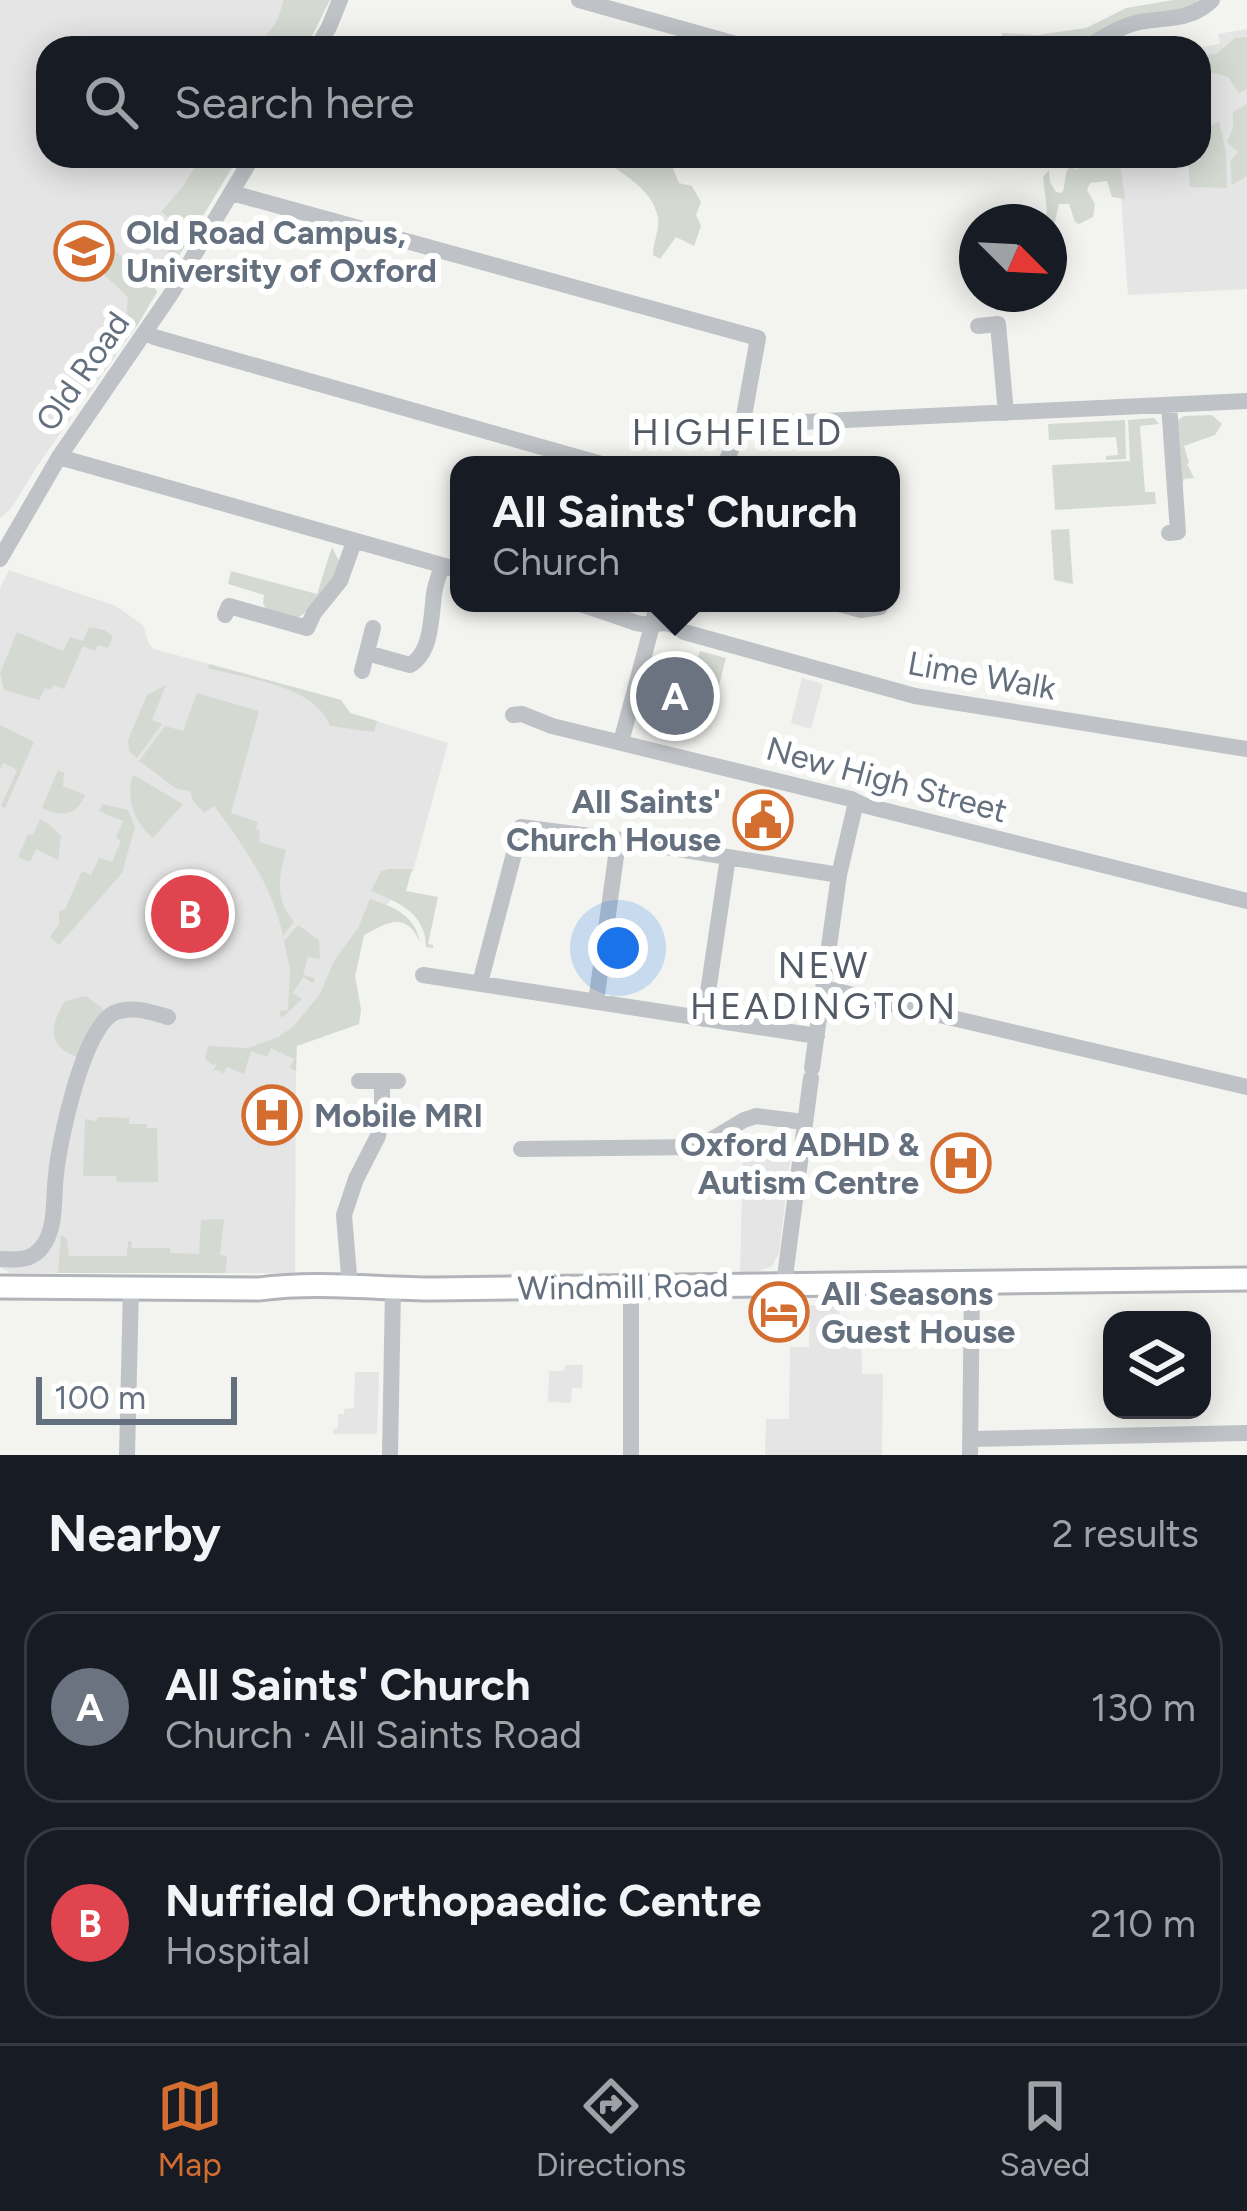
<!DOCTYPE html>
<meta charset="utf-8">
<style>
body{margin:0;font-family:Figtree,sans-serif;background:#242831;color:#f1f3f6}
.controls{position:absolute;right:36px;bottom:36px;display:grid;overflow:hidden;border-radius:24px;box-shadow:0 6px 30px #0003}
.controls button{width:108px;height:108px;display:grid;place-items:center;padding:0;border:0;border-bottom:3px solid #363941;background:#171b24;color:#f1f3f6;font:60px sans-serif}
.compass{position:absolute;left:959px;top:204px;width:108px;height:108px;border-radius:50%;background:#171b24;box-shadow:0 6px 30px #0003;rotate:114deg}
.scale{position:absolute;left:36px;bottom:30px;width:201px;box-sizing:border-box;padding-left:12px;border:6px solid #65707f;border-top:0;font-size:33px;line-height:42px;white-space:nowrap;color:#65707f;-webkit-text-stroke:9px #fff;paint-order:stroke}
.you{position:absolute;left:618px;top:948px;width:42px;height:42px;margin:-30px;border:9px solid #fff;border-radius:50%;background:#1a73e8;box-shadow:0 0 0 18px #1a73e833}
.badge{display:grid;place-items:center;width:78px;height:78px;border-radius:50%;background:#d46d30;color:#fff;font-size:39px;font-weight:700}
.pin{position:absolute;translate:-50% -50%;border:6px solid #fff;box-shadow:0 3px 12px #0006}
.popup{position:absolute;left:450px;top:456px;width:450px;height:156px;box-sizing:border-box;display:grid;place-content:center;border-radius:24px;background:#171b24;filter:drop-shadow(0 3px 9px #0005);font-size:39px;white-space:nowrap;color:#9ea1a6}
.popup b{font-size:45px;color:#f1f3f6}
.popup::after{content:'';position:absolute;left:50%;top:100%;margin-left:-24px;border:24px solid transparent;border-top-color:#171b24}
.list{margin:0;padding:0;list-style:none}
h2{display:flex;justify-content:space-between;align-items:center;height:156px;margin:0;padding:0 48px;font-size:51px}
h2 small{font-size:39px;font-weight:400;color:#9ea1a6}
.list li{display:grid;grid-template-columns:78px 1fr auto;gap:36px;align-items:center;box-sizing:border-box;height:192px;margin:0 24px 24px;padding:0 24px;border:3px solid #363941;border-radius:36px}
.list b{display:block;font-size:45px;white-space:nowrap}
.list p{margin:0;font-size:39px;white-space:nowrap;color:#9ea1a6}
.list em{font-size:39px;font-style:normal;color:#9ea1a6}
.icon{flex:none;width:66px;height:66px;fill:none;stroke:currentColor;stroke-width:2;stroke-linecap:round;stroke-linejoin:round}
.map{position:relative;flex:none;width:1247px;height:1455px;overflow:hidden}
.search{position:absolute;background:#171b24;box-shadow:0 6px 30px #0003;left:36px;right:36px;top:36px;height:132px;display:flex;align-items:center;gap:30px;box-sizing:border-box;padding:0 42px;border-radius:36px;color:#9ea1a6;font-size:45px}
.sheet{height:588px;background:#171b24}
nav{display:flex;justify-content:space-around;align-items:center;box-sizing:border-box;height:168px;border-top:3px solid #363941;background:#171b24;font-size:33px;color:#9ea1a6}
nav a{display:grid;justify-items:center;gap:6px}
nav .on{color:#d46d30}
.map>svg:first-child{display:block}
.built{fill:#e4e5e4}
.green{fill:#d4dad2}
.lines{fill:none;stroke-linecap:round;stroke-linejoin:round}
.major-casing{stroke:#b1b4b8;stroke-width:27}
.minor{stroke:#bfc2c6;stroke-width:16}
.major{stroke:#fff;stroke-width:21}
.labels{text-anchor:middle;stroke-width:12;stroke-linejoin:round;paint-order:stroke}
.poi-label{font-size:33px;font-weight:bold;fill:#65707f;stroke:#fff;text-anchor:start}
.street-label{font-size:33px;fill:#65707f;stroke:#fff}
.neighbourhood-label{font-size:36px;letter-spacing:3px;fill:#525a65;stroke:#fff}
</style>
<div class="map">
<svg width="1247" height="1455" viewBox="0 0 1247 1455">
<rect width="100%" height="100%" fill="#f3f4f0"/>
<path class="built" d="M0,0h283l-3,19 -15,19 -17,10h-200v108h153l-18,30 -22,24 17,17 -20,48 -6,7 5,10 -20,34 -95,133 -32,51 -10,8z
M1247,29v260l-119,6 -10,-139h81l-2,-108 23,-4 -2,-10z
M9,570l107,36 27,19 6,19 5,5 187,51 9,13 98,30 -35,128 -49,64 -9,41 6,34 -2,14 -63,22 -1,227h-284l-11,-5v-679z
M802,678l21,6 -12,45 -20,-6z
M743,1154l48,1 -12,98 -7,13 -20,8h-12z
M810,1305h29l1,27h21l1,42h21l-1,81h-117l1,-36h23l1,-72h19z
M565,1365h18l-1,23h-10l-1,15 -23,-1 1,-31h15z
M355,1372h24l-2,62h-44v-5l5,-1v-14h6v-5l10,-1z"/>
<path class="green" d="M283,0h47l-24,48h-58c21,-12 31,-24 35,-48z
M1173,0h25l-7,7 -93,26 -20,15h-76v-15l35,2 49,-7 40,-20z
M1247,37v52l-8,4 -11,-16 -17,-5 -9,7 -3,9v-32l17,-2 19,-16z
M1247,104v72l-15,9 -2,-23 8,-10 -11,-10 6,-14v-16z
M1219,121l7,32 1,35 -37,-1 -2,-31h11v-24z
M201,156h38l-75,125 -6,-6 20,-48 -17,-16 22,-25z
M600,156h68l11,27 13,3 9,16 -5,13 5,11 -7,20 -18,-9 -16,22 -7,-4c0,-13 7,-26 5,-38 -7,-31 -36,-41 -58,-61z
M1079,156h40l6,43 -13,-2 -5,-16 -17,2 -3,7 8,14 -2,13 -14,7 -4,-2 -6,-18h-10l-7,31h-3v-13h-6l4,-11 -4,-34 6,-7 1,12 6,10 6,1c4,-7 1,-16 7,-26l7,2 6,-9z
M116,252l36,30 5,10 -20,34 -11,-9 2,-20 -27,-25z
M1212,415l10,9 -7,11 -31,11 5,17 -2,1 7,14 -10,1 -2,7 -4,-66 6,-4z
M1154,418l5,6 -19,2 5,66h10l1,12 -101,6 -3,-45 78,-4 -2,-41z
M1125,420l1,39 -20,1v-4l12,-1 -2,-18 -67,3 -1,-16z
M1069,529l4,55 -19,-4 -3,-50z
M332,547l10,20 -33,42 -12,10 -30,-7 -4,-9 1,-8 -36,-11 3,-13 86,23z
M89,627l16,3 8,7 -5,11 -10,-3 -3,6 -12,-5 -19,43 -11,-4 -3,5 -5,-2 -6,12 -35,-10 -4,-17 17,-41 46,19 7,-14 13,4z
M700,651l26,7 -10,39 -20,-5 6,-23 -6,-2z
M209,664l132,36 9,13 27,8 -3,11 -44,-6c-15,-41 -83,-47 -122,-58z
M166,685l-14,35 10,4 -25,34 -8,-7 -1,-11 19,-45z
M197,693l62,18 -28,102 27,9 -2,7 4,2 -1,11 27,8c-7,27 -12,49 8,72l-11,14c-10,-49 -39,-90 -69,-130l-10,7 -11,-12 -3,-10 -13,-2 -38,-28 26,-35 18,5z
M0,725l34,17 -29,66 -4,-2 16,-36 -14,-7 -3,7z
M58,770l6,3 -1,13 22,9c-9,22 -24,22 -43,13z
M133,775l50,29 -30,34c-18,-14 -28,-41 -20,-63z
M102,804l26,6 7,17 -13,46 -63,72 -9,-8 9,-13v-13l6,-2 17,-38 9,4 8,-17 13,4 9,-21 -5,-3 7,-17 -24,-10z
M40,819l10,6 11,11 -3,24 -22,-11 -6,13 -12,-5 10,-23 5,1z
M390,869h22l-6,22 32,6 -10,47 5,1v3l-7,-1c0,-33 -27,-45 -55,-56l10,-20z
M370,899c24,8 45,16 50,43 -14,-31 -32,-20 -56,-7l-9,41 6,34 -2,14 -62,22 -1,25 -6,-3 4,-9 -23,-11 -4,9 -16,-6 -7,23 -17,-7 -5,8 -1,-4 -7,-1 3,-7 -4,2 -8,-6 3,-13 40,2 30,-11 15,-10 27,-33 14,-33 24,-33z
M298,925l21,15 1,19 -12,-2 -5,18 12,3 -2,5 -10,-6 -10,16 9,6 -20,19 -3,-7 9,-1 2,-41 -6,-28z
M86,996l17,13 -24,49c-32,-12 -30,-31 -14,-57z
M98,1117l31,1v6h18v4h10l1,54h-41l-1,-6h-33l2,-57 11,2z
M224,1219l-4,36 7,1 -1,17h-168l3,-38 6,4 2,17h58l1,-15h3l1,7h38v5l29,1 2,-34z"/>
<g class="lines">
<g class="major-casing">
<path id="major" d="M0,1287l259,2c58,-8 117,0 176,0l812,-10"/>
</g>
<path class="minor" d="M579,0l164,46
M317,48l12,-21 11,-27
M1086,48c17,-11 33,-21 53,-26 27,-5 52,-1 73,-22
M232,193l526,145 -14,78 -19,49
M978,326l20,-2 8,89
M146,332l8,5 451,128
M741,425l506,-24
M59,457l400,113
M1169,533l9,-1 -9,-127
M0,559l59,-102 112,-163 82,-138
M576,603c21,6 40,13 60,20 21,6 26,-8 48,9l231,64 332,53
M835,603l26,7 19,-3
M225,615l4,-9 78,22 7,-15 26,-32 14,-39
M367,653l43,12c22,-12 21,-48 24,-71 1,-9 5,-19 8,-28
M362,671l11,-43
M513,715l9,-1 30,12 299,73 12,6 384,96
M621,742l37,-139
M423,975l394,61
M480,983l41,-156 108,14 210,34
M824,988l423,99
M596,1002l22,-160
M704,1019l24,-162
M812,1068l27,-193 17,-73
M359,1081h23
M521,1149l178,-2 45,-27 12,-4 48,6
M0,1259c16,1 32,2 42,-12 15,-19 11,-50 14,-72 3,-33 27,-147 58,-162 17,-8 37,-1 54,4
M784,1284l27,-206
M350,1287l-6,-72 12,-36 22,-43 4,-22v-33h16
M971,1439l276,-6
M127,1455l4,-167
M390,1455l3,-166
M631,1455v-168
M970,1455l2,-173"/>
<use href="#major" class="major"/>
</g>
<defs>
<g id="university-ring" transform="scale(3)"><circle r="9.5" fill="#fff" stroke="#d46d30" stroke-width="1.5"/><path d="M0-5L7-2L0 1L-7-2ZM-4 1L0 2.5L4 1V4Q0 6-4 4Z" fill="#d46d30"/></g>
<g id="civic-ring" transform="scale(3)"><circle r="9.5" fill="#fff" stroke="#d46d30" stroke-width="1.5"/><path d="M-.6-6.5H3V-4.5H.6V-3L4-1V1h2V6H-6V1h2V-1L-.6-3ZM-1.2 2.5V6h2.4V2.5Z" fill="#d46d30"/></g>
<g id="hospital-ring" transform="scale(3)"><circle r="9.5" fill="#fff" stroke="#d46d30" stroke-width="1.5"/><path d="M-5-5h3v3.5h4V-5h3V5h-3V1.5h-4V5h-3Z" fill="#d46d30"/></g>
<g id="hotel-ring" transform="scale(3)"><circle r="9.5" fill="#fff" stroke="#d46d30" stroke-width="1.5"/><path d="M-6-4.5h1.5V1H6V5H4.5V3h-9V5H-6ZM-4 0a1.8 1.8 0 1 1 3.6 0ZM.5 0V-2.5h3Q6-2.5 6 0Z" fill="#d46d30"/></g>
</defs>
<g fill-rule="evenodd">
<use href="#university-ring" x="84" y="251"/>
<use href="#civic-ring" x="763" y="820"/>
<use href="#hospital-ring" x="272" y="1115"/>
<use href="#hospital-ring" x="961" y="1163"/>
<use href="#hotel-ring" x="779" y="1312"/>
</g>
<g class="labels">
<g class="poi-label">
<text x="126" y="244">Old Road Campus,<tspan x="126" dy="38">University of Oxford</tspan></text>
<text x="721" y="813" text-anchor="end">All Saints'<tspan x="721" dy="38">Church House</tspan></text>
<text x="314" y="1127">Mobile MRI</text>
<text x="919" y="1156" text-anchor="end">Oxford ADHD &amp;<tspan x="919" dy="38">Autism Centre</tspan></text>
<text x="821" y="1305">All Seasons<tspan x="821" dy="38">Guest House</tspan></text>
</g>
<g class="street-label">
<text transform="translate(82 371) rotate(-55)" y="12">Old Road</text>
<text transform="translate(982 675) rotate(10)" y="12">Lime Walk</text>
<text transform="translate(887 779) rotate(15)" y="12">New High Street</text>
<text transform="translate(623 1286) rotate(-1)" y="12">Windmill Road</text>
</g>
<g class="neighbourhood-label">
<text x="738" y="445">HIGHFIELD</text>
<text x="824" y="978">NEW<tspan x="824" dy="41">HEADINGTON</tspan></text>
</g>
</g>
</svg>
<div class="controls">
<button><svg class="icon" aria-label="layers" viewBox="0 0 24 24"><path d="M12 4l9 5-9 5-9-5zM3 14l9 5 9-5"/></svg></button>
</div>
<svg class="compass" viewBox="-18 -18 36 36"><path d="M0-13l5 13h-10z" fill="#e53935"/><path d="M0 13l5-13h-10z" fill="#9ea1a6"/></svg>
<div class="scale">100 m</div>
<div class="you"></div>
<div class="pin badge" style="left:675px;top:696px;background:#6b7280">A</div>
<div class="popup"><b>All Saints' Church</b>Church</div>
<div class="pin badge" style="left:190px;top:914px;background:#e0444e">B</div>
<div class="search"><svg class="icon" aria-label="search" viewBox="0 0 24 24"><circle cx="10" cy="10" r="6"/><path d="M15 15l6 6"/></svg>Search here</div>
</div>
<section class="sheet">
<h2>Nearby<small>2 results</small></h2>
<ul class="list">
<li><span class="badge" style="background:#6b7280">A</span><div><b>All Saints' Church</b><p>Church · All Saints Road</p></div><em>130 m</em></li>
<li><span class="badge" style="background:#e0444e">B</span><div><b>Nuffield Orthopaedic Centre</b><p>Hospital</p></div><em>210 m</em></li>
</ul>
</section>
<nav>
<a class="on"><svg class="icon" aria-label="map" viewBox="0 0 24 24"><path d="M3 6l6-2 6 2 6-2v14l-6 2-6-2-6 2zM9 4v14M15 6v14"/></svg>Map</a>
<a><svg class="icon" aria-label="directions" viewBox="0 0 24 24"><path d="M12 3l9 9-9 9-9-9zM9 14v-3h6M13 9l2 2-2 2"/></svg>Directions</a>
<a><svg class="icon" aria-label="saved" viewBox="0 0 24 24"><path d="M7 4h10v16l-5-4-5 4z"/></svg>Saved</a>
</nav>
